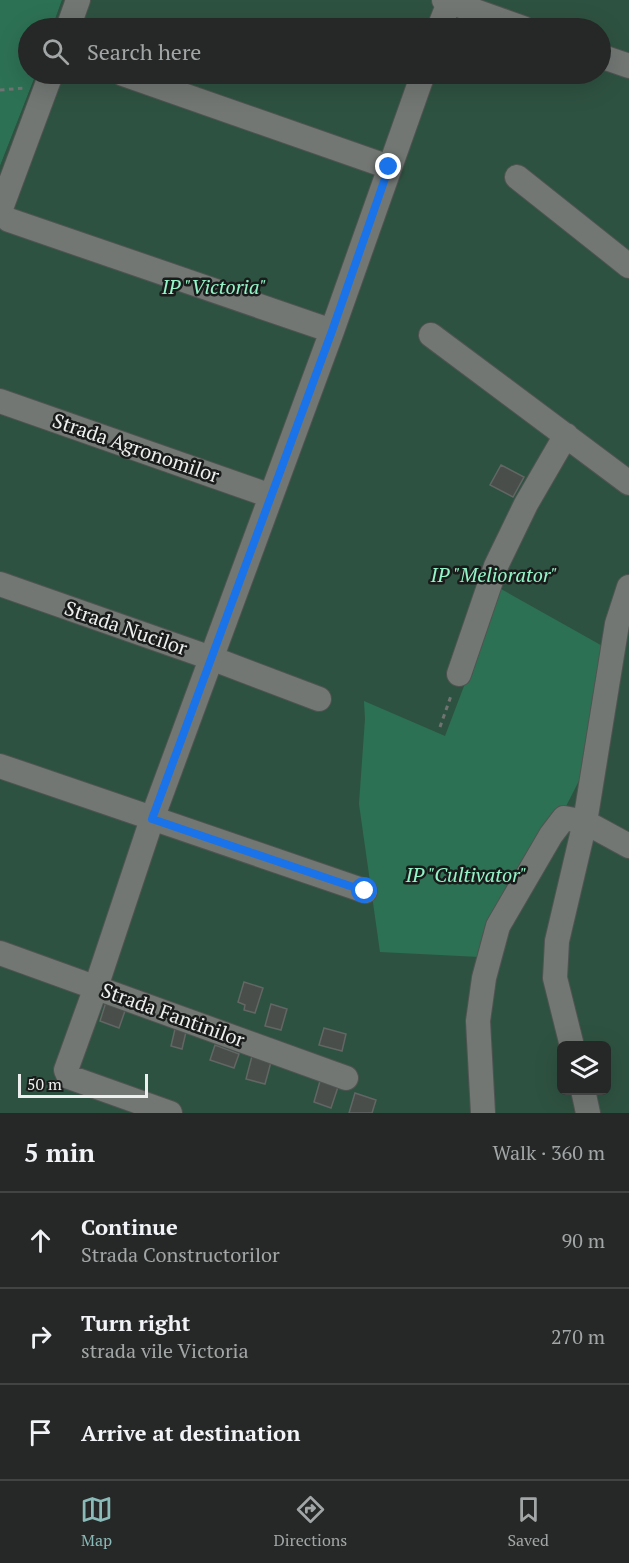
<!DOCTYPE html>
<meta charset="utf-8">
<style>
body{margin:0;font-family:"PT Serif",serif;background:#2d302e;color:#f1f3f6}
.controls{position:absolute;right:18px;bottom:18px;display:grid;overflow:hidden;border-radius:9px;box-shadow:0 6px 24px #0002}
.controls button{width:54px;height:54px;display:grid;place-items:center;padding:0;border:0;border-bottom:2px solid #424443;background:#252826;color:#f1f3f6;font:30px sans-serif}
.scale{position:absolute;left:18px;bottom:15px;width:130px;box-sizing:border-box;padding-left:6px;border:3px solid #ecefed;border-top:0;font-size:16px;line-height:21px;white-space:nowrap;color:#ecefed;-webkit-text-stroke:4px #1a1c1b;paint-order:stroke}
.stop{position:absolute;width:18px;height:18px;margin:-14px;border:4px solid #1a73e8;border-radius:50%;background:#fff}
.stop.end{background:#1a73e8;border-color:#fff;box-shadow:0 2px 6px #0008}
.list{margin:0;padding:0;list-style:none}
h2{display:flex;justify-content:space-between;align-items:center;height:78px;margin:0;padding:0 24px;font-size:26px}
h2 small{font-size:20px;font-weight:400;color:#a3a6a7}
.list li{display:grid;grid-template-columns:39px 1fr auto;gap:18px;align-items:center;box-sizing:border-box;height:96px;padding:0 24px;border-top:2px solid #424443}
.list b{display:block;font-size:22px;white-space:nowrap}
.list p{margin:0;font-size:20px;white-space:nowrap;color:#a3a6a7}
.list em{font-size:20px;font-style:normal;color:#a3a6a7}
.icon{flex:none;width:33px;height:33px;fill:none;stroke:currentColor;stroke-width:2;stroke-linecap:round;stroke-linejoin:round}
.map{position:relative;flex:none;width:629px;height:1113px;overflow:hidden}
.search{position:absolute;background:#252826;box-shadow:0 6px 24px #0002;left:18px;right:18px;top:18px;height:66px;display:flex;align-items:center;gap:15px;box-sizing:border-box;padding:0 21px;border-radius:33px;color:#a3a6a7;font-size:22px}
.sheet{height:366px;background:#252826}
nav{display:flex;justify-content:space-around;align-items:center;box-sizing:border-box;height:84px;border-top:2px solid #424443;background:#252826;font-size:16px;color:#a3a6a7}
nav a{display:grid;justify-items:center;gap:3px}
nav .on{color:#8bbbb9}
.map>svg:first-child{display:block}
.green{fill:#2e5241;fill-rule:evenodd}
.forest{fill:#2d7154}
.building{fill:#494e4b;stroke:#626664;stroke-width:1.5}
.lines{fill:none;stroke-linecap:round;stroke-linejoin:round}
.minor-casing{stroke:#505452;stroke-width:26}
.path{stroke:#707371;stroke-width:3;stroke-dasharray:4.5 4.5;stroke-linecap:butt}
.minor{stroke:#727774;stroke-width:24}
.route{stroke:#1a73e8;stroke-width:8}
.labels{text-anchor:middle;stroke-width:5;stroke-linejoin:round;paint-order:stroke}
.park-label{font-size:20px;font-style:italic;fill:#93f5c8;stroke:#1a1c1b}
.street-label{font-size:20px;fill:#ecefed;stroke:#1a1c1b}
</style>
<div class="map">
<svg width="629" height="1113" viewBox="0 0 629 1113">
<rect width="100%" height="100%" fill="#313533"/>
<path class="green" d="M62,0h567v1113h-629v-947l36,-92h564v-46h-548zM562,1046h44v44h-44z"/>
<path class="forest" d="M0,0h62l-10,28h-24v46h8l-36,92z
M501,589l105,59 -21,121 -23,45 -82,143 -100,-5 -21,-148 6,-85 -1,-18 81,35z"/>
<path class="building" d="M501,465l23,12 -11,20 -23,-12z
M244,982l19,6 -8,25 -11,-3 1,-5 -7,-3z
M106,1002l20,6 -7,20 -19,-7z
M271,1004l16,5 -6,21 -16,-4z
M324,1028l22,6 -4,17 -23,-6z
M175,1029l11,3 -4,17 -11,-3z
M215,1045l24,9 -5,14 -24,-8z
M252,1056l19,6 -6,22 -19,-5z
M320,1081l18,6 -7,21 -17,-6z
M355,1093l21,7 -4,13h-23z"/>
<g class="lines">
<g class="minor-casing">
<path id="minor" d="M444,0l79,28
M68,28l10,-28
M439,28l11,-28
M600,56l29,10
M123,74l266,93
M517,177l112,89
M0,211l51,-137
M9,220l323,111
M431,335l198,148
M0,401l271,95
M0,584l211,74 108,41
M459,674l37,-108 30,-62 40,-69
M0,766l365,125
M0,953l346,125
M572,1046l-17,-68 2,-37 28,-119 32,-198 12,-37
M583,1090l5,23
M170,1113l-101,-36 -3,-7 30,-83 56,-168 180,-488 91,-257
M483,1113l-5,-92 6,-43 14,-52 53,-91 13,-17 21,4 44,24"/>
</g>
<path class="path" d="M0,90l25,-2
M440,727l12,-34"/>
<use href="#minor" class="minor"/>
</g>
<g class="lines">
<path class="route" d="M365,891l-213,-72 180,-488 57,-164"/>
</g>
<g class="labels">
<g class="park-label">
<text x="214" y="294">IP "Victoria"</text>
<text x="494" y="582">IP "Meliorator"</text>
<text x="466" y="882">IP "Cultivator"</text>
</g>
<g class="street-label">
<text transform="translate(136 448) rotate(19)" y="7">Strada Agronomilor</text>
<text transform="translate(126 628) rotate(19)" y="7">Strada Nucilor</text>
<text transform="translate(173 1015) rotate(20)" y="7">Strada Fantinilor</text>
</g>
</g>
</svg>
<div class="controls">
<button><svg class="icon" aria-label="layers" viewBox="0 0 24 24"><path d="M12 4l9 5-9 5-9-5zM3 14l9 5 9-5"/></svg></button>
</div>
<div class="scale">50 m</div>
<div class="stop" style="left:365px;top:891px"></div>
<div class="stop end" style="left:389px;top:167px"></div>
<div class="search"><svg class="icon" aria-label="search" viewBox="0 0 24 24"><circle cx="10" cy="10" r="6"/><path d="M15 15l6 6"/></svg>Search here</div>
</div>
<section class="sheet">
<h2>5 min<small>Walk · 360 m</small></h2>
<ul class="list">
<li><svg class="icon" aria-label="ahead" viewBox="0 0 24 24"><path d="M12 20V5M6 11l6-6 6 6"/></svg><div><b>Continue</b><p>Strada Constructorilor</p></div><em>90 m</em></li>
<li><svg class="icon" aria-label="right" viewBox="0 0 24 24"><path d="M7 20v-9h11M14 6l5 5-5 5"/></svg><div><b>Turn right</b><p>strada vile Victoria</p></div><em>270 m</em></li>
<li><svg class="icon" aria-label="arrive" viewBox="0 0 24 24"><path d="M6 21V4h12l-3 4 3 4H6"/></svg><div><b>Arrive at destination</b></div></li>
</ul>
</section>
<nav>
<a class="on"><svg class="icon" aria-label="map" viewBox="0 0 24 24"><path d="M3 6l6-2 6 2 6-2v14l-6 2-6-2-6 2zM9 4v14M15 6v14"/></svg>Map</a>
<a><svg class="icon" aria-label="directions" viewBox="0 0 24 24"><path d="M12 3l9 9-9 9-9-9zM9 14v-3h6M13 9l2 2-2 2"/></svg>Directions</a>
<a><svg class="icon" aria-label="saved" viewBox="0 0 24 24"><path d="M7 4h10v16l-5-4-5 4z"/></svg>Saved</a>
</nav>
